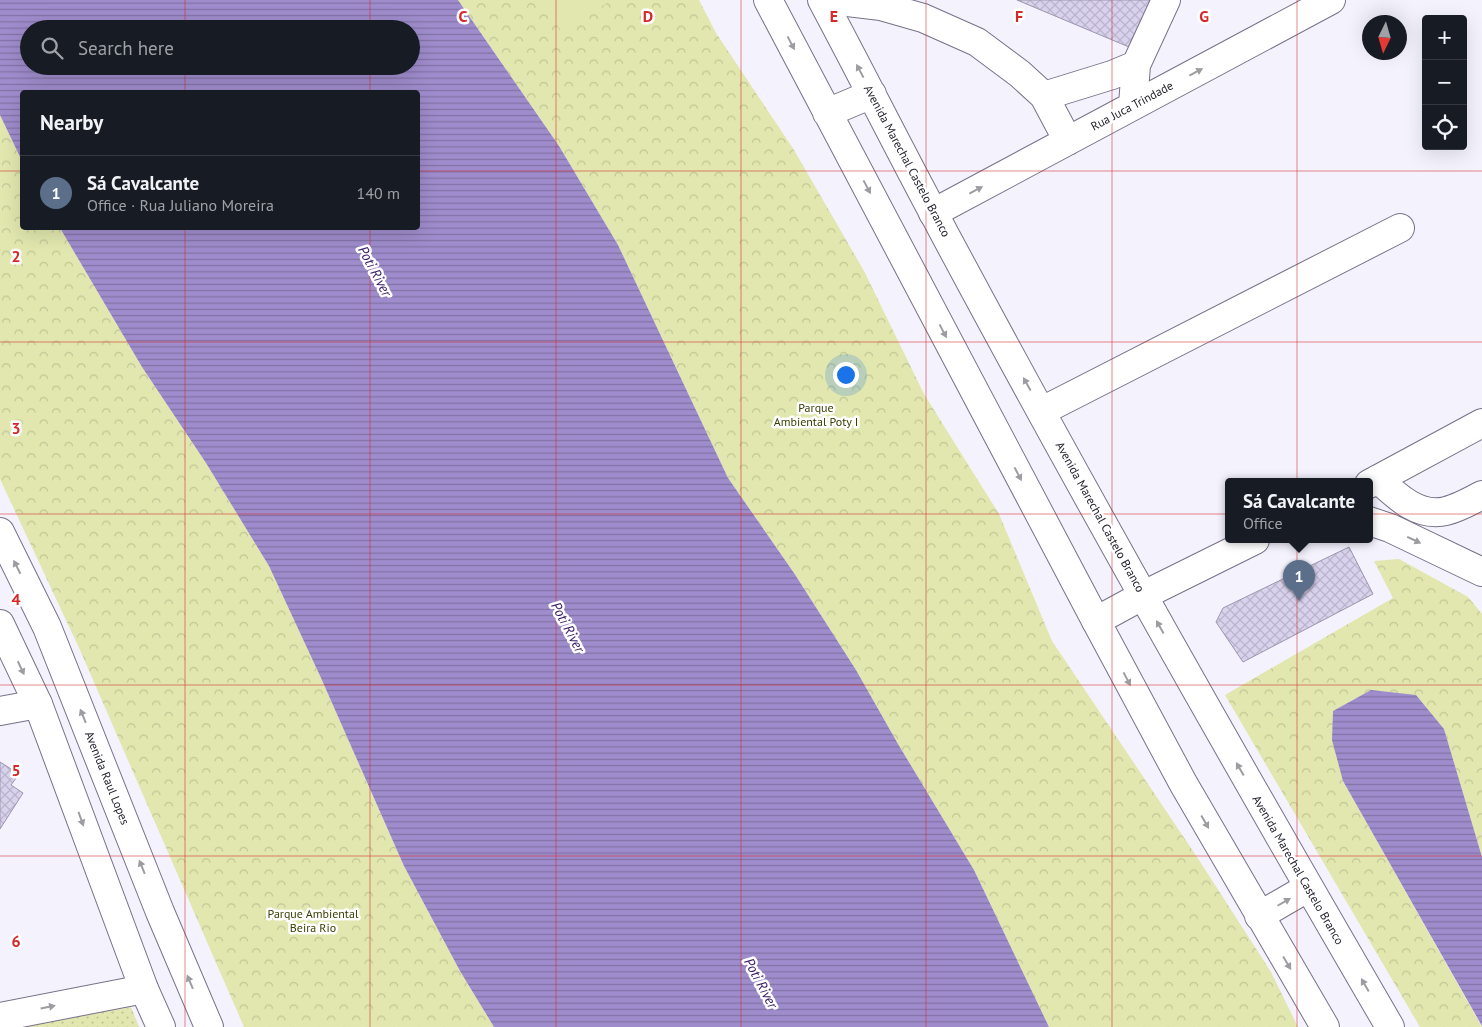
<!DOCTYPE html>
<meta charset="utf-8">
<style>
body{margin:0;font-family:"PT Sans",sans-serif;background:#20242c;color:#f1f3f6}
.controls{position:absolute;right:15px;top:15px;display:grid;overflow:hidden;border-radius:5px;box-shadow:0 5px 20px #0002}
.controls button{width:45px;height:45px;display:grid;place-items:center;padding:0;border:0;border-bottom:1px solid #363941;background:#171b24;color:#f1f3f6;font:25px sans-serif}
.compass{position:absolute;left:1362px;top:15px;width:45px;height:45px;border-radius:50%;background:#171b24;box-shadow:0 5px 20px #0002;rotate:185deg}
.you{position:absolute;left:845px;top:374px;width:18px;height:18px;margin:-12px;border:4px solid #fff;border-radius:50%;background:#1a73e8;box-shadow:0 0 0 8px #1a73e833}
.badge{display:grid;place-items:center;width:32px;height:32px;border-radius:50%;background:#b0b387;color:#fff;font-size:16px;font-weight:700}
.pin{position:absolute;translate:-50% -41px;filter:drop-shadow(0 1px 2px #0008)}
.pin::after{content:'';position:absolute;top:26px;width:18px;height:15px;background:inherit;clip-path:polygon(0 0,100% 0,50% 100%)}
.popup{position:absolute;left:1225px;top:478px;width:148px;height:65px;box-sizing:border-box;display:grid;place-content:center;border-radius:5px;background:#171b24;filter:drop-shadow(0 1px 4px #0005);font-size:16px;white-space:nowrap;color:#9ea1a6}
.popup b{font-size:19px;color:#f1f3f6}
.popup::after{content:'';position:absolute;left:50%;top:100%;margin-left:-10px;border:10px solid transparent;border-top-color:#171b24}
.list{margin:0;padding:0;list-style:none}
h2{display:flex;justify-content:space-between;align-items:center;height:65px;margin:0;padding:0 20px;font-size:21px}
h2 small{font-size:16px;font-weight:400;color:#9ea1a6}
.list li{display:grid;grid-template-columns:32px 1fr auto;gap:15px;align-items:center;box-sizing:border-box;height:75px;padding:0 20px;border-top:1px solid #363941}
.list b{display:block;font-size:19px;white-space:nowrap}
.list p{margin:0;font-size:16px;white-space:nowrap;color:#9ea1a6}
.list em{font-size:16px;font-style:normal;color:#9ea1a6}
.icon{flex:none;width:28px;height:28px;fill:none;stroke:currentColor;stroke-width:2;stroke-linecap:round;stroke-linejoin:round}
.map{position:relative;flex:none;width:1482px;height:1027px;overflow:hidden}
.search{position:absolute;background:#171b24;box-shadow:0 5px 20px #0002;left:20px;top:20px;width:400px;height:55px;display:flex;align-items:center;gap:12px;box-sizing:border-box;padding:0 18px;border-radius:28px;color:#9ea1a6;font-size:19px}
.panel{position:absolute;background:#171b24;box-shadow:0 5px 20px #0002;left:20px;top:90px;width:400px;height:140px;border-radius:5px}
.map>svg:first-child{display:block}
.grass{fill:url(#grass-dots)}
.forest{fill:url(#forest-crowns)}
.park{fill:#e1e7ae}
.water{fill:url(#water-rules);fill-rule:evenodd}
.building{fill:url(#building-cross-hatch);stroke:#9c95ae}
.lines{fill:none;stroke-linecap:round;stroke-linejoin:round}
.minor-casing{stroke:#787189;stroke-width:30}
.major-casing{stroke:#787189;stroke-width:30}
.minor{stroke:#fff;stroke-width:28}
.major{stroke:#fff;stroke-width:28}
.oneway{fill:#9d9ca0}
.grid{fill:none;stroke:#d62828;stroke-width:1;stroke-opacity:0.55}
.labels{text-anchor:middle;stroke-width:5;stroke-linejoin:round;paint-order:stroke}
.street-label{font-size:12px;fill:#25232d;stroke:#fff}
.park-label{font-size:12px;fill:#3b3e03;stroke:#fff}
.water-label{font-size:14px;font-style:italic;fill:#371863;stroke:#fff}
.grid-label{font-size:16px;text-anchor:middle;font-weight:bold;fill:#d62828;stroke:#fff;stroke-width:5;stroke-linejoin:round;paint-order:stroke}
</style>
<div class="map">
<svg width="1482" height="1027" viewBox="0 0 1482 1027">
<defs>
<pattern id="grass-dots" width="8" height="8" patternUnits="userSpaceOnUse" patternTransform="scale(1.25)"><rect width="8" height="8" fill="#e1e7ae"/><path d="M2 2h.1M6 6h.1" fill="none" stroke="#c1c696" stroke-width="1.8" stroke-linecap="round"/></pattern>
<pattern id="forest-crowns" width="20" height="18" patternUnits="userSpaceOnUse" patternTransform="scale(1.25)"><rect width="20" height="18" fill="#e1e7ae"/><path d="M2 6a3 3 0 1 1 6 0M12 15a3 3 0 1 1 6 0" fill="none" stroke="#c1c696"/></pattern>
<pattern id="water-rules" width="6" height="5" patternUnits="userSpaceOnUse" patternTransform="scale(1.25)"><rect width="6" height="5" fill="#9f8ccc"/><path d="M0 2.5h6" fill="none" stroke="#8172a6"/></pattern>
<pattern id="building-cross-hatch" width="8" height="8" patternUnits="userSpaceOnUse" patternTransform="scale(1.25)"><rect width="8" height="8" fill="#d9d2ed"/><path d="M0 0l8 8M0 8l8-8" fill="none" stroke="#bab4cc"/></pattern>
</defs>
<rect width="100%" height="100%" fill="#f4f2fd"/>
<path class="grass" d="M131,1007l8,20h-122z"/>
<path class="forest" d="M458,0h241l17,33 78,117 70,121 60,123 75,120 53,127 145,216 74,115 27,55h-249l-75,-157 -76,-126 -42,-74 -62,-97 -66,-95 -110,-233 -59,-99z
M0,115l22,46v67h38l82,139 64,96 63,103 52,112 83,188 56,105 34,56h-250l-164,-377 -80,-171z
M1399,559l69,38 14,17v243l-38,-128 -28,-33 -45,-6 -38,21 10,70 139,246h-62l-195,-332 168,-97 -19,-37z"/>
<path class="park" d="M542,0h70l-51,31z"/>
<path class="water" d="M0,0h458l101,146 59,99 110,233 66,95 62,97 42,74 76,126 75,157h-555l-34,-56 -56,-105 -83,-188 -52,-112 -63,-103 -64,-96 -82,-139h358v-136h-396v69l-22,-46zM29,29h382v37h-382z
M1371,690l45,5 28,34 38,128v169l-139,-245 -11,-41 1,-29z"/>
<path class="building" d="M1017,0h137l-25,47z
M1349,547l24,47 -130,68 -27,-40 7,-14z
M0,762l19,12 -8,11 12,8 -23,36z"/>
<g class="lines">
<g class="minor-casing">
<path id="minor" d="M831,0l50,6 42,12 54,24 43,32 24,22 24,45
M1044,96l68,-21 24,-10
M1133,105l3,-40 30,-65
M933,213l398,-213
M1042,411l358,-183
M1378,479c18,17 41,39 68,32 12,-3 25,-10 36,-16
M1369,484l113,-61
M1369,521l21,7 92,44
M1096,621l46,-25 113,-56
M0,711l38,-7
M0,1017l144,-28"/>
</g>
<g class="major-casing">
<path id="major" d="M768,0l328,621 87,162 142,244
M822,0c38,71 74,143 112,214 146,274 300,545 456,813
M827,113l45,-19
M0,532l47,95 113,285 49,115
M0,624l38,80 106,285 17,38
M1259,916l50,-29"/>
</g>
<use href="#minor" class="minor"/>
<use href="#major" class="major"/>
</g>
<defs><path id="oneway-solid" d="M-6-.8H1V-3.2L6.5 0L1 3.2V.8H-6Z" transform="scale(1.25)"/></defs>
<g class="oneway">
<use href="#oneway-solid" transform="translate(791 43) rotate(62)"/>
<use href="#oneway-solid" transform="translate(860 71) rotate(-118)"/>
<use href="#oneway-solid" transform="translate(1196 72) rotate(-28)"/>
<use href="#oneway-solid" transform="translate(867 187) rotate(62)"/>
<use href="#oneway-solid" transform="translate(976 190) rotate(-28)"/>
<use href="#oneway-solid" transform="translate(943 331) rotate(62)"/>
<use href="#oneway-solid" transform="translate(1027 384) rotate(-119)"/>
<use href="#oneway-solid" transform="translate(1018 474) rotate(62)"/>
<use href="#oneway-solid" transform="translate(1414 540) rotate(25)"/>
<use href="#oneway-solid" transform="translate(17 567) rotate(-117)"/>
<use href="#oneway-solid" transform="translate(1160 627) rotate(-119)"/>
<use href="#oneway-solid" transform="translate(21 668) rotate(65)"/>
<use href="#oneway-solid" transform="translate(1127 679) rotate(62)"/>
<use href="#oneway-solid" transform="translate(83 716) rotate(-112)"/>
<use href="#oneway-solid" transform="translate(1240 769) rotate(-120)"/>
<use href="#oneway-solid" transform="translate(81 819) rotate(70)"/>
<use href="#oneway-solid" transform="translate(1205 822) rotate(60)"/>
<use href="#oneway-solid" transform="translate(142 867) rotate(-112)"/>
<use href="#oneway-solid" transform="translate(1284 902) rotate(-30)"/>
<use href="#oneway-solid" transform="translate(1287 963) rotate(59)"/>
<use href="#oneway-solid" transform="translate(190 982) rotate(-113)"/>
<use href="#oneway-solid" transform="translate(1365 985) rotate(-120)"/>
<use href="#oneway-solid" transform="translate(48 1007) rotate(-11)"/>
</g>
<path class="grid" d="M185,0v29M370,0v29M556,0v1027M741,0v1027M926,0v1027M1112,0v1027M1297,0v1027M185,66v26M370,66v26M0,171h22M418,171h1064M185,228v799M370,228v799M0,342h1482M0,514h1482M0,685h1482M0,856h1482"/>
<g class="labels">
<g class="street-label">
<text transform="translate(1132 106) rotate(-28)" y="4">Rua Juca Trindade</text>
<text transform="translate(907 161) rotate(62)" y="4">Avenida Marechal Castelo Branco</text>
<text transform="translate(1100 517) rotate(61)" y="4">Avenida Marechal Castelo Branco</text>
<text transform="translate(107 778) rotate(68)" y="4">Avenida Raul Lopes</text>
<text transform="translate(1298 870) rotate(60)" y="4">Avenida Marechal Castelo Branco</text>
</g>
<g class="park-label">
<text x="816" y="412">Parque<tspan x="816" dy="14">Ambiental Poty I</tspan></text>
<text x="313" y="918">Parque Ambiental<tspan x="313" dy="14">Beira Rio</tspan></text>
</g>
<g class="water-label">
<text transform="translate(375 271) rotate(62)" y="5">Poti River</text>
<text transform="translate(568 627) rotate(62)" y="5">Poti River</text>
<text transform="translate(761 983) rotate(62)" y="5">Poti River</text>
</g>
</g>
<g class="grid-label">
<text x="463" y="22">C</text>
<text x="648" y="22">D</text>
<text x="834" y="22">E</text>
<text x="1019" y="22">F</text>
<text x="1204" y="22">G</text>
<text x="16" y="262">2</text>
<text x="16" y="434">3</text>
<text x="16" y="605">4</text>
<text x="16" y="776">5</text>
<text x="16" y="947">6</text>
</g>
</svg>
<div class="controls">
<button>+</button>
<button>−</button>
<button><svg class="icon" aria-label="locate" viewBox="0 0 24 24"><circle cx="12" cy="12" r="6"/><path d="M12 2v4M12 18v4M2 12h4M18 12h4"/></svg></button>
</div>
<svg class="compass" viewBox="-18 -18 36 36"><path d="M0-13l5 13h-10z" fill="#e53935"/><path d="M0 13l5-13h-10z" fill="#9ea1a6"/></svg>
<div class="you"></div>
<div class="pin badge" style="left:1299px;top:601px;background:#5c6f8a">1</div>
<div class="popup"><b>Sá Cavalcante</b>Office</div>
<div class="search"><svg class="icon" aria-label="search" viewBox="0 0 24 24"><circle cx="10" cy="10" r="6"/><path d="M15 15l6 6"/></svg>Search here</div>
<section class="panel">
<h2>Nearby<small></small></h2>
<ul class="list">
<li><span class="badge" style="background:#5c6f8a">1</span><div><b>Sá Cavalcante</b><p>Office · Rua Juliano Moreira</p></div><em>140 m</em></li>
</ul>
</section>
</div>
